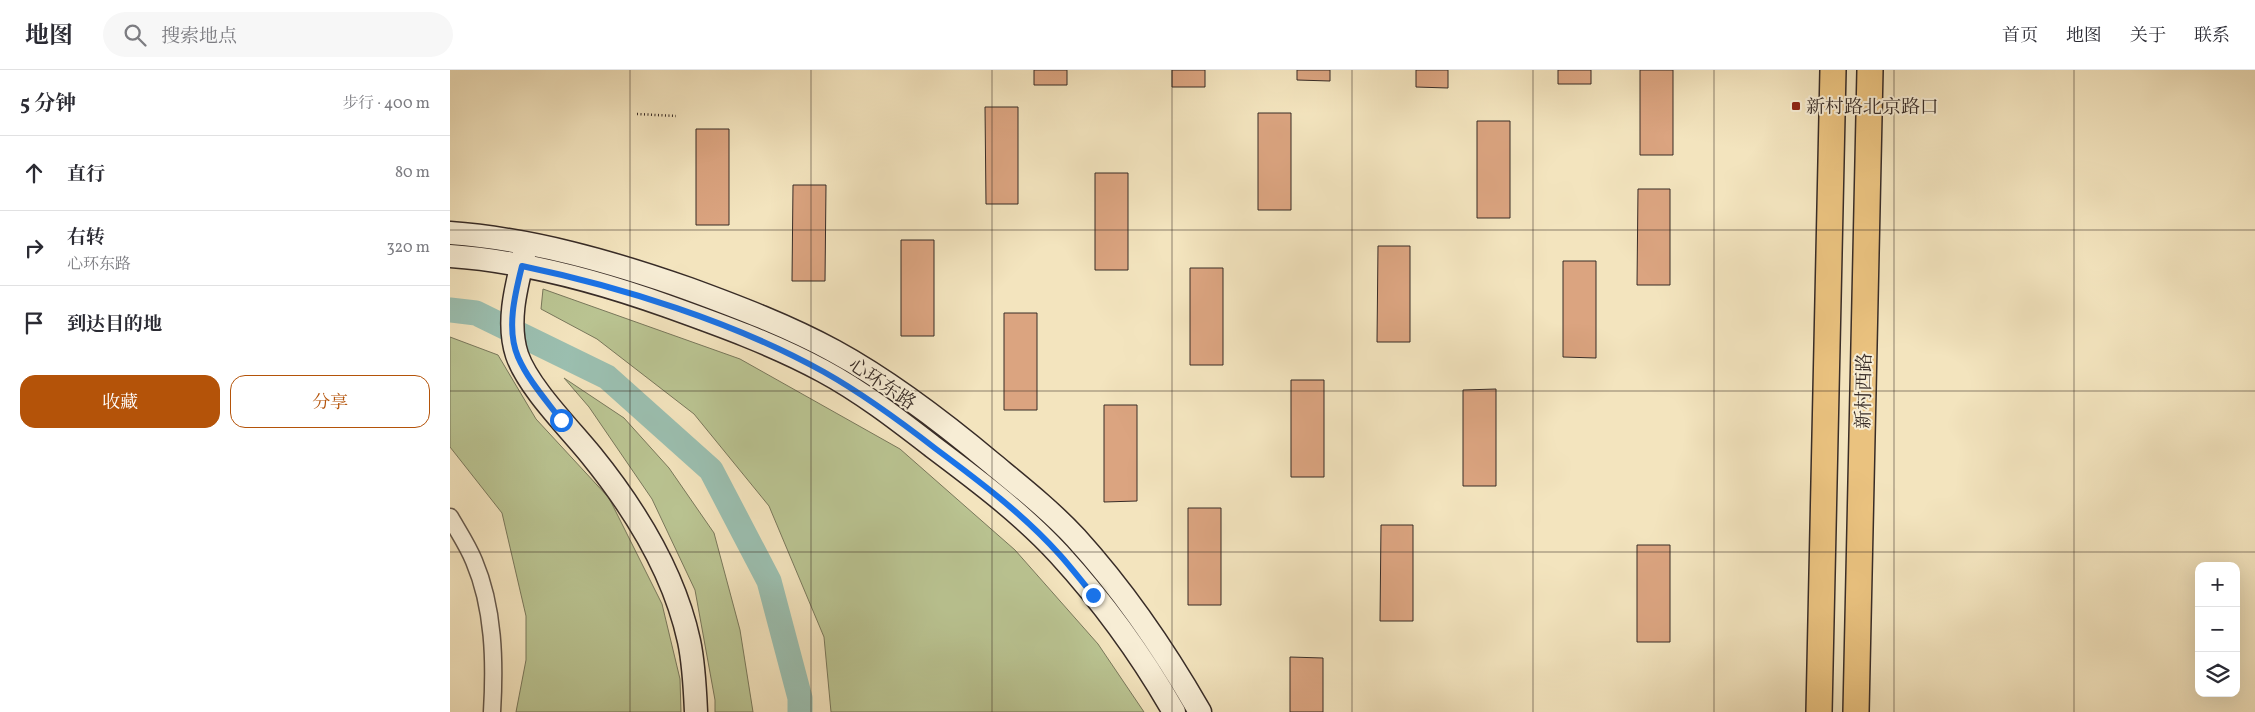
<!DOCTYPE html>
<html lang="zh">
<meta charset="utf-8">
<style>
body{margin:0;font-family:Vollkorn,"Noto Serif SC",serif;background:#f7f7f7;color:#2b2b33}
.controls{position:absolute;right:15px;bottom:15px;display:grid;overflow:hidden;border-radius:10px;box-shadow:0 5px 20px #0002}
.controls button{width:45px;height:45px;display:grid;place-items:center;padding:0;border:0;border-bottom:1px solid #e1e1e2;background:#fff;color:#2b2b33;font:25px sans-serif}
.stop{position:absolute;width:15px;height:15px;margin:-11px;border:4px solid #1a73e8;border-radius:50%;background:#fff}
.stop.end{background:#1a73e8;border-color:#fff;box-shadow:0 1px 5px #0008}
.list{margin:0;padding:0;list-style:none}
h2{display:flex;justify-content:space-between;align-items:center;height:65px;margin:0;padding:0 20px;font-size:21px}
h2 small{font-size:16px;font-weight:400;color:#7c7c81}
.list li{display:grid;grid-template-columns:32px 1fr auto;gap:15px;align-items:center;box-sizing:border-box;height:75px;padding:0 20px;border-top:1px solid #e1e1e2}
.list b{display:block;font-size:19px;white-space:nowrap}
.list p{margin:0;font-size:16px;white-space:nowrap;color:#7c7c81}
.list em{font-size:16px;font-style:normal;color:#7c7c81}
.actions{display:flex;gap:10px;padding:15px 20px}
.actions a{flex:1;padding:11px 0;border:1px solid #b45309;border-radius:15px;text-align:center;font-size:18px;color:#b45309}
.actions .main{background:#b45309;color:#fff}
.icon{flex:none;width:28px;height:28px;fill:none;stroke:currentColor;stroke-width:2;stroke-linecap:round;stroke-linejoin:round}
.map{position:relative;flex:none;width:1805px;height:642px;overflow:hidden}
header{display:flex;align-items:center;gap:30px;box-sizing:border-box;height:70px;padding:0 25px;background:#fff;border-bottom:1px solid #e1e1e2}
header strong{font-size:24px}
nav{display:flex;gap:28px;margin-inline-start:auto;font-size:18px}
.search{width:350px;height:45px;background:#f7f7f7;display:flex;align-items:center;gap:12px;box-sizing:border-box;padding:0 18px;border-radius:28px;color:#7c7c81;font-size:19px}
main{display:flex}
aside{flex:1;background:#fff}
.map>svg:first-child{display:block}
.green{fill:#bac492;stroke:#79785c}
.lines{fill:none;stroke-linecap:round;stroke-linejoin:round}
.river{stroke:#9bbfb0;stroke-width:25}
.building{fill:#dba480;stroke:#382c27}
.street-casing{stroke:#675a4d;stroke-width:19}
.secondary-casing{stroke:#382c27;stroke-width:25}
.primary-casing{stroke:#382c27;stroke-width:28}
.path{stroke:#382c27;stroke-width:2.5;stroke-dasharray:1 2.5;stroke-linecap:butt}
.street{stroke:#f7edd5;stroke-width:16}
.secondary{stroke:#f7edd5;stroke-width:22}
.primary{stroke:#eac27f;stroke-width:25}
.route{stroke:#1a73e8;stroke-width:6}
.grid{fill:none;stroke:#382c27;stroke-width:1;stroke-opacity:0.55}
.poi-dot{fill:#8f2418;stroke:#f7edd5;stroke-width:2}
.labels{text-anchor:middle;stroke-width:4;stroke-linejoin:round;paint-order:stroke}
.poi-label{font-size:19px;fill:#382c27;stroke:#f7edd5;text-anchor:start}
.street-label{font-size:19px;fill:#382c27;stroke:#f7edd5}
</style>
<header>
<strong>地图</strong>
<div class="search"><svg class="icon" aria-label="search" viewBox="0 0 24 24"><circle cx="10" cy="10" r="6"/><path d="M15 15l6 6"/></svg>搜索地点</div>
<nav><a>首页</a><a>地图</a><a>关于</a><a>联系</a></nav>
</header>
<main>
<aside>
<h2>5 分钟<small>步行 · 400 m</small></h2>
<ul class="list">
<li><svg class="icon" aria-label="ahead" viewBox="0 0 24 24"><path d="M12 20V5M6 11l6-6 6 6"/></svg><div><b>直行</b></div><em>80 m</em></li>
<li><svg class="icon" aria-label="right" viewBox="0 0 24 24"><path d="M7 20v-9h11M14 6l5 5-5 5"/></svg><div><b>右转</b><p>心环东路</p></div><em>320 m</em></li>
<li><svg class="icon" aria-label="arrive" viewBox="0 0 24 24"><path d="M6 21V4h12l-3 4 3 4H6"/></svg><div><b>到达目的地</b></div></li>
</ul>
<div class="actions"><a class="main">收藏</a><a>分享</a></div>
</aside>
<div class="map">
<svg width="1805" height="642" viewBox="0 0 1805 642">
<rect width="100%" height="100%" fill="#f3e4be"/>
<filter id="stains"><feTurbulence type="fractalNoise" baseFrequency=".004" numOctaves="4"/><feColorMatrix values="0 0 0 0 .2 0 0 0 0 .09 0 0 0 0 .02 0 0 0 .5 -.17"/></filter>
<radialGradient id="worn" r=".72"><stop offset=".6" stop-color="#630" stop-opacity="0"/><stop offset="1" stop-color="#630" stop-opacity=".3"/></radialGradient>
<path class="green" d="M93,219l197,70 160,90 115,101 83,94 46,68h-313l-7,-75 -55,-131 -75,-92 -97,-75 -56,-30z
M0,267l48,18 38,64 73,79 53,106 18,75 1,33h-165l10,-52v-44l-24,-103 -52,-66z
M114,308l60,40 45,50 45,65 26,97 13,82h-38v-12l-20,-110 -43,-91 -63,-92z"/>
<g class="lines">
<path class="river" d="M0,240l26,3 131,64 104,93 58,111 31,117v14"/>
</g>
<path class="building" d="M584,0h33v15h-33z
M722,0h33v17h-33z
M847,0h33v11l-33,-1z
M966,0h32v18l-32,-1z
M1108,0h33v14h-33z
M1190,0h33v85h-33z
M535,37h33v97h-32z
M808,43h33v97h-33z
M1027,51h33v97h-33z
M246,59h33v96h-33z
M645,103h33v97h-33z
M343,115h33l-1,96h-33z
M1188,119h32v96h-33z
M451,170h33v96h-33z
M928,176h32v96h-33z
M1113,191h33v97l-33,-1z
M740,198h33v97h-33z
M554,243h33v97h-33z
M841,310h33v97h-33z
M1046,319v97h-33v-96z
M654,335h33v96l-33,1z
M738,438h33v97h-33z
M931,455h32v96h-33z
M1187,475h33v97h-33z
M840,587l33,1v54h-33z"/>
<g class="lines">
<g class="street-casing">
<path id="street" d="M0,447c8,14 18,29 24,44 20,47 21,101 18,151"/>
</g>
<g class="secondary-casing">
<path id="secondary" d="M0,163c82,6 162,29 239,56 49,18 99,37 145,62 57,31 110,72 159,113 29,24 58,47 83,74 48,53 89,113 124,174
M75,181c-8,33 -19,70 -8,104 11,32 52,73 74,100 43,53 83,117 98,186 5,23 6,48 7,71
M0,186c74,5 147,25 217,50 53,19 106,38 156,65 39,21 75,49 110,76 44,33 88,66 126,107 43,47 83,102 115,158"/>
</g>
<g class="primary-casing">
<path id="primary" d="M1369,642l14,-642
M1406,642l14,-642"/>
</g>
<path class="path" d="M187,44l39,2"/>
<use href="#street" class="street"/>
<use href="#secondary" class="secondary"/>
<use href="#primary" class="primary"/>
</g>
<g class="lines">
<path class="route" d="M111,350c-15,-20 -33,-40 -43,-63 -12,-28 -3,-63 4,-91 100,21 212,56 302,106 39,22 76,49 112,77 43,32 87,65 123,105 12,13 23,28 34,41"/>
</g>
<path class="grid" d="M180,0v642M361,0v642M542,0v642M722,0v642M902,0v642M1083,0v642M1264,0v642M1444,0v642M1624,0v642M0,160h1805M0,321h1805M0,482h1805"/>
<rect class="poi-dot" x="1341" y="31" width="10" height="10" rx="2.5"/>
<g class="labels">
<g class="poi-label">
<text x="1356" y="43">新村路北京路口</text>
</g>
<g class="street-label">
<text transform="translate(433 313) rotate(34)" y="7">心环东路</text>
<text transform="translate(1413 321) rotate(-89)" y="7">新村西路</text>
</g>
</g>
<rect width="100%" height="100%" filter="url(#stains)"/>
<rect width="100%" height="100%" fill="url(#worn)"/>
</svg>
<div class="controls">
<button>+</button>
<button>−</button>
<button><svg class="icon" aria-label="layers" viewBox="0 0 24 24"><path d="M12 4l9 5-9 5-9-5zM3 14l9 5 9-5"/></svg></button>
</div>
<div class="stop" style="left:111px;top:350px"></div>
<div class="stop end" style="left:643px;top:525px"></div>
</div>
</main>
